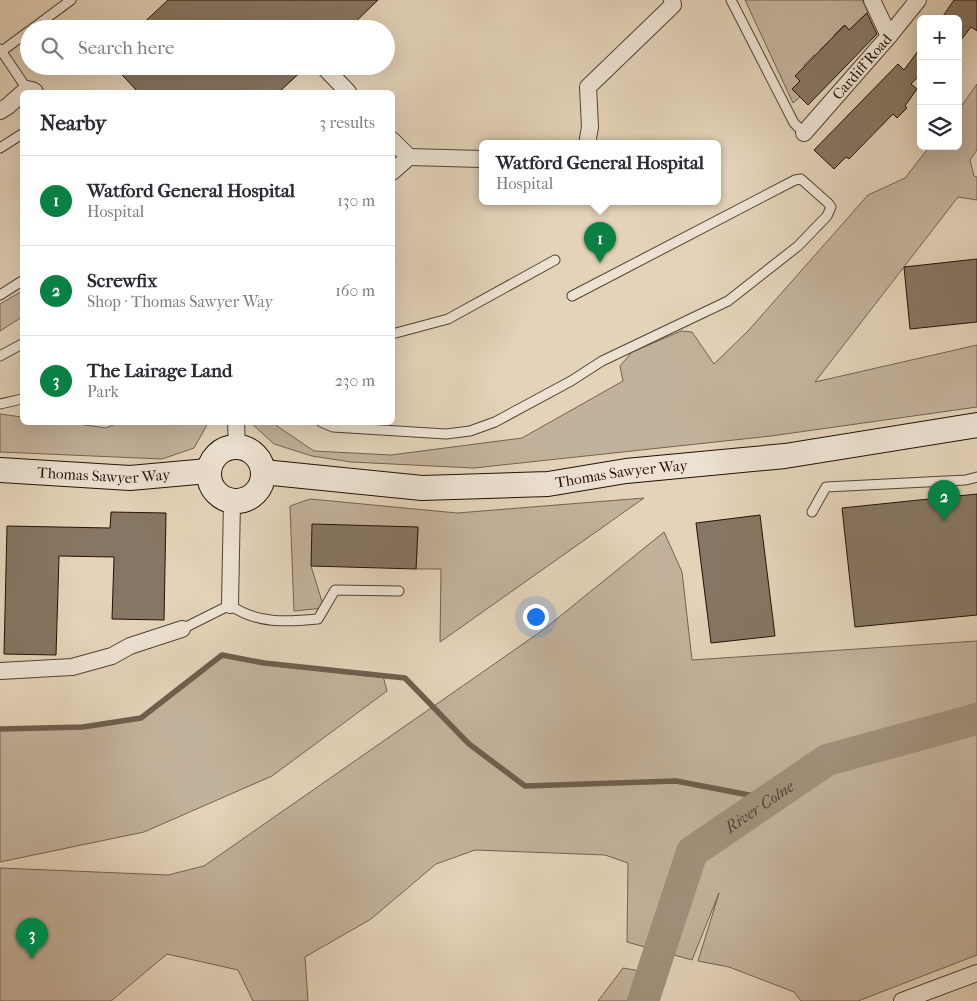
<!DOCTYPE html>
<meta charset="utf-8">
<style>
body{margin:0;font-family:"IM FELL French Canon",serif;background:#f7f7f7;color:#2b2b33}
.controls{position:absolute;right:15px;top:15px;display:grid;overflow:hidden;border-radius:8px;box-shadow:0 5px 20px #0002}
.controls button{width:45px;height:45px;display:grid;place-items:center;padding:0;border:0;border-bottom:1px solid #e1e1e2;background:#fff;color:#2b2b33;font:25px sans-serif}
.you{position:absolute;left:535px;top:616px;width:18px;height:18px;margin:-12px;border:4px solid #fff;border-radius:50%;background:#1a73e8;box-shadow:0 0 0 8px #1a73e833}
.badge{display:grid;place-items:center;width:32px;height:32px;border-radius:50%;background:#0b8043;color:#fff;font-size:16px;font-weight:700}
.pin{position:absolute;translate:-50% -41px;filter:drop-shadow(0 1px 2px #0008)}
.pin::after{content:'';position:absolute;top:26px;width:18px;height:15px;background:inherit;clip-path:polygon(0 0,100% 0,50% 100%)}
.popup{position:absolute;left:479px;top:140px;width:242px;height:65px;box-sizing:border-box;display:grid;place-content:center;border-radius:8px;background:#fff;filter:drop-shadow(0 1px 4px #0005);font-size:16px;white-space:nowrap;color:#7c7c81}
.popup b{font-size:19px;color:#2b2b33}
.popup::after{content:'';position:absolute;left:50%;top:100%;margin-left:-10px;border:10px solid transparent;border-top-color:#fff}
.list{margin:0;padding:0;list-style:none}
h2{display:flex;justify-content:space-between;align-items:center;height:65px;margin:0;padding:0 20px;font-size:21px}
h2 small{font-size:16px;font-weight:400;color:#7c7c81}
.list li{display:grid;grid-template-columns:32px 1fr auto;gap:15px;align-items:center;box-sizing:border-box;height:90px;padding:0 20px;border-top:1px solid #e1e1e2}
.list b{display:block;font-size:19px;white-space:nowrap}
.list p{margin:0;font-size:16px;white-space:nowrap;color:#7c7c81}
.list em{font-size:16px;font-style:normal;color:#7c7c81}
.icon{flex:none;width:28px;height:28px;fill:none;stroke:currentColor;stroke-width:2;stroke-linecap:round;stroke-linejoin:round}
.map{position:relative;flex:none;width:977px;height:1001px;overflow:hidden}
.search{position:absolute;background:#fff;box-shadow:0 5px 20px #0002;left:20px;top:20px;width:375px;height:55px;display:flex;align-items:center;gap:12px;box-sizing:border-box;padding:0 18px;border-radius:28px;color:#7c7c81;font-size:19px}
.panel{position:absolute;background:#fff;box-shadow:0 5px 20px #0002;left:20px;top:90px;width:375px;height:335px;border-radius:8px}
.map>svg:first-child{display:block}
.green{fill:#c3b29b;stroke:#726250}
.lines{fill:none;stroke-linecap:round;stroke-linejoin:round}
.stream{stroke:#6f5e4d;stroke-width:5.5}
.river{stroke:#a2917c;stroke-width:32}
.building{fill:#877663;stroke:#221106}
.lane-casing{stroke:#524233;stroke-width:11}
.street-casing{stroke:#524233;stroke-width:18}
.secondary-casing{stroke:#221106;stroke-width:26}
.lane{stroke:#ede2d2;stroke-width:9}
.street{stroke:#ede2d2;stroke-width:16}
.secondary{stroke:#ede2d2;stroke-width:24}
.labels{text-anchor:middle;stroke-width:4;stroke-linejoin:round;paint-order:stroke}
.street-label{font-size:15px;fill:#221106;stroke:#ede2d2}
.water-label{font-size:16px;font-style:italic;fill:#554435;stroke:#ede2d2}
</style>
<div class="map">
<svg width="977" height="1001" viewBox="0 0 977 1001">
<rect width="100%" height="100%" fill="#e4d3b9"/>
<filter id="stains"><feTurbulence type="fractalNoise" baseFrequency=".004" numOctaves="4"/><feColorMatrix values="0 0 0 0 .2 0 0 0 0 .09 0 0 0 0 .02 0 0 0 .5 -.17"/></filter>
<radialGradient id="worn" r=".72"><stop offset=".6" stop-color="#630" stop-opacity="0"/><stop offset="1" stop-color="#630" stop-opacity=".3"/></radialGradient>
<path class="green" d="M745,0h117l6,12 -19,18 -5,-5 -10,10 1,9 -5,-4 -10,10 4,5 -5,5 -5,-5 -10,10 5,5 -8,1 -6,5 5,5 -8,8 8,8 -7,6z
M977,84v66l-7,10 4,16 3,1v23l-19,-3 -143,185 162,-37v62l-206,29 -297,32 -123,-6 -39,-6 -38,-12 -23,-21h27l-1,3 37,25 77,4 131,-17 101,-57 -3,-15 12,-14 49,-21 11,1 22,32 34,-33 120,-136 37,-17 25,-32h28v-35z
M22,291v26l-22,14v-27z
M0,414l22,3v5h42l42,6 12,-5h90l-14,25 -32,11 -162,-7z
M644,498l-204,144 1,-73h-25l2,-41 -107,38 13,42 -30,3 -4,-105 20,-7 147,14z
M664,532l18,40 10,88 285,-19v314l-119,46h-57l-7,-9 -65,-25 -31,-6 21,-68 -27,67 -65,-18 1,-79 -23,-8 -130,-5 -39,14 -65,55 -66,38 3,44h-55l-15,-31 -71,-16 -56,47h-111v-133l168,7 36,-9 339,-236z
M222,655l42,8 119,13 4,15 -115,85 -128,56 -144,30v-133l83,-2 58,-9z
M623,968l23,4 -12,29h-36z"/>
<g class="lines">
<path class="stream" d="M0,729l83,-2 58,-9 81,-63 42,8 141,15 64,66 56,42 151,-5 94,18"/>
<path class="river" id="s1" d="M643,1001l49,-149 135,-92 150,-41"/>
</g>
<path class="building" d="M168,0h210l-30,29h-211z
M954,0h23v31l-6,-4 -13,17v-25h-17z
M867,13l10,21 -69,71 -16,-16 8,-8 -5,-5 50,-51 4,5z
M921,47v27l-10,10 6,5 -12,17 2,2 -10,10 -4,-4 -44,45 -3,-2 -12,12 -20,-19 84,-86 6,6z
M114,66h193l-28,26h-141z
M977,259v63l-67,7 -6,-62z
M977,494v121l-122,12 -13,-119z
M111,512l55,1 -2,107 -52,-1 2,-62 -55,-1 -3,99 -52,-1 3,-128 103,2z
M760,515l15,121 -64,7 -15,-120z
M312,524l106,3 -2,42 -105,-3z"/>
<g class="lines">
<g class="lane-casing">
<path id="lane" d="M731,0l63,123 10,10
M32,29l39,-29
M0,49l27,40
M2,51l27,-20
M0,148l22,-14
M0,295l22,-14
M392,334l56,-15 107,-59
M0,356l22,-12
M0,404l22,-5
M321,422l12,5 113,7 24,-3 25,-9 76,-41 31,-20 126,-60 70,-55 29,-30 4,-9 -3,-4 -27,-24 -6,1 -223,116
M812,512l14,-25 140,-7 11,-3
M182,629l48,-24c27,19 56,17 88,14l17,-29 64,1"/>
</g>
<g class="street-casing">
<g id="street">
<path d="M872,0l17,36"/>
<path d="M323,66l25,26"/>
<path d="M0,111l8,-5 19,-17 5,1 3,2"/>
<path id="s2" d="M804,133l85,-97 29,-36"/>
<path d="M392,140l17,17 -17,15"/>
<path d="M587,144l3,-17 -2,-40 85,-82 -1,-5"/>
<path d="M409,157l73,2"/>
<path d="M236,422l1,25"/>
<path d="M230,605l2,-104"/>
<path d="M0,671l72,-4 40,-11 18,-10 52,-17"/>
<path d="M902,1001l75,-28"/>
</g>
</g>
<g class="secondary-casing">
<g id="secondary">
<circle cx="236" cy="474" r="27"/>
<path id="s3" d="M0,470l130,8 78,-7"/>
<path id="s4" d="M263,472l159,16 126,-4 78,-13 159,-15 192,-31"/>
</g>
</g>
<use href="#lane" class="lane"/>
<use href="#street" class="street"/>
<use href="#secondary" class="secondary"/>
</g>
<g class="labels">
<g class="street-label">
<text dy="5" stroke="none"><textPath href="#s2" startOffset="88">Cardiff Road</textPath></text>
<text dy="5" stroke="none"><textPath href="#s3" startOffset="104">Thomas Sawyer Way</textPath></text>
<text dy="5" stroke="none"><textPath href="#s4" startOffset="360">Thomas Sawyer Way</textPath></text>
</g>
<g class="water-label">
<text dy="6" stroke="none"><textPath href="#s1" startOffset="238">River Colne</textPath></text>
</g>
</g>
<rect width="100%" height="100%" filter="url(#stains)"/>
<rect width="100%" height="100%" fill="url(#worn)"/>
</svg>
<div class="controls">
<button>+</button>
<button>−</button>
<button><svg class="icon" aria-label="layers" viewBox="0 0 24 24"><path d="M12 4l9 5-9 5-9-5zM3 14l9 5 9-5"/></svg></button>
</div>
<div class="you"></div>
<div class="pin badge" style="left:600px;top:263px">1</div>
<div class="popup"><b>Watford General Hospital</b>Hospital</div>
<div class="pin badge" style="left:944px;top:521px">2</div>
<div class="pin badge" style="left:32px;top:959px">3</div>
<div class="search"><svg class="icon" aria-label="search" viewBox="0 0 24 24"><circle cx="10" cy="10" r="6"/><path d="M15 15l6 6"/></svg>Search here</div>
<section class="panel">
<h2>Nearby<small>3 results</small></h2>
<ul class="list">
<li><span class="badge">1</span><div><b>Watford General Hospital</b><p>Hospital</p></div><em>130 m</em></li>
<li><span class="badge">2</span><div><b>Screwfix</b><p>Shop · Thomas Sawyer Way</p></div><em>160 m</em></li>
<li><span class="badge">3</span><div><b>The Lairage Land</b><p>Park</p></div><em>230 m</em></li>
</ul>
</section>
</div>
